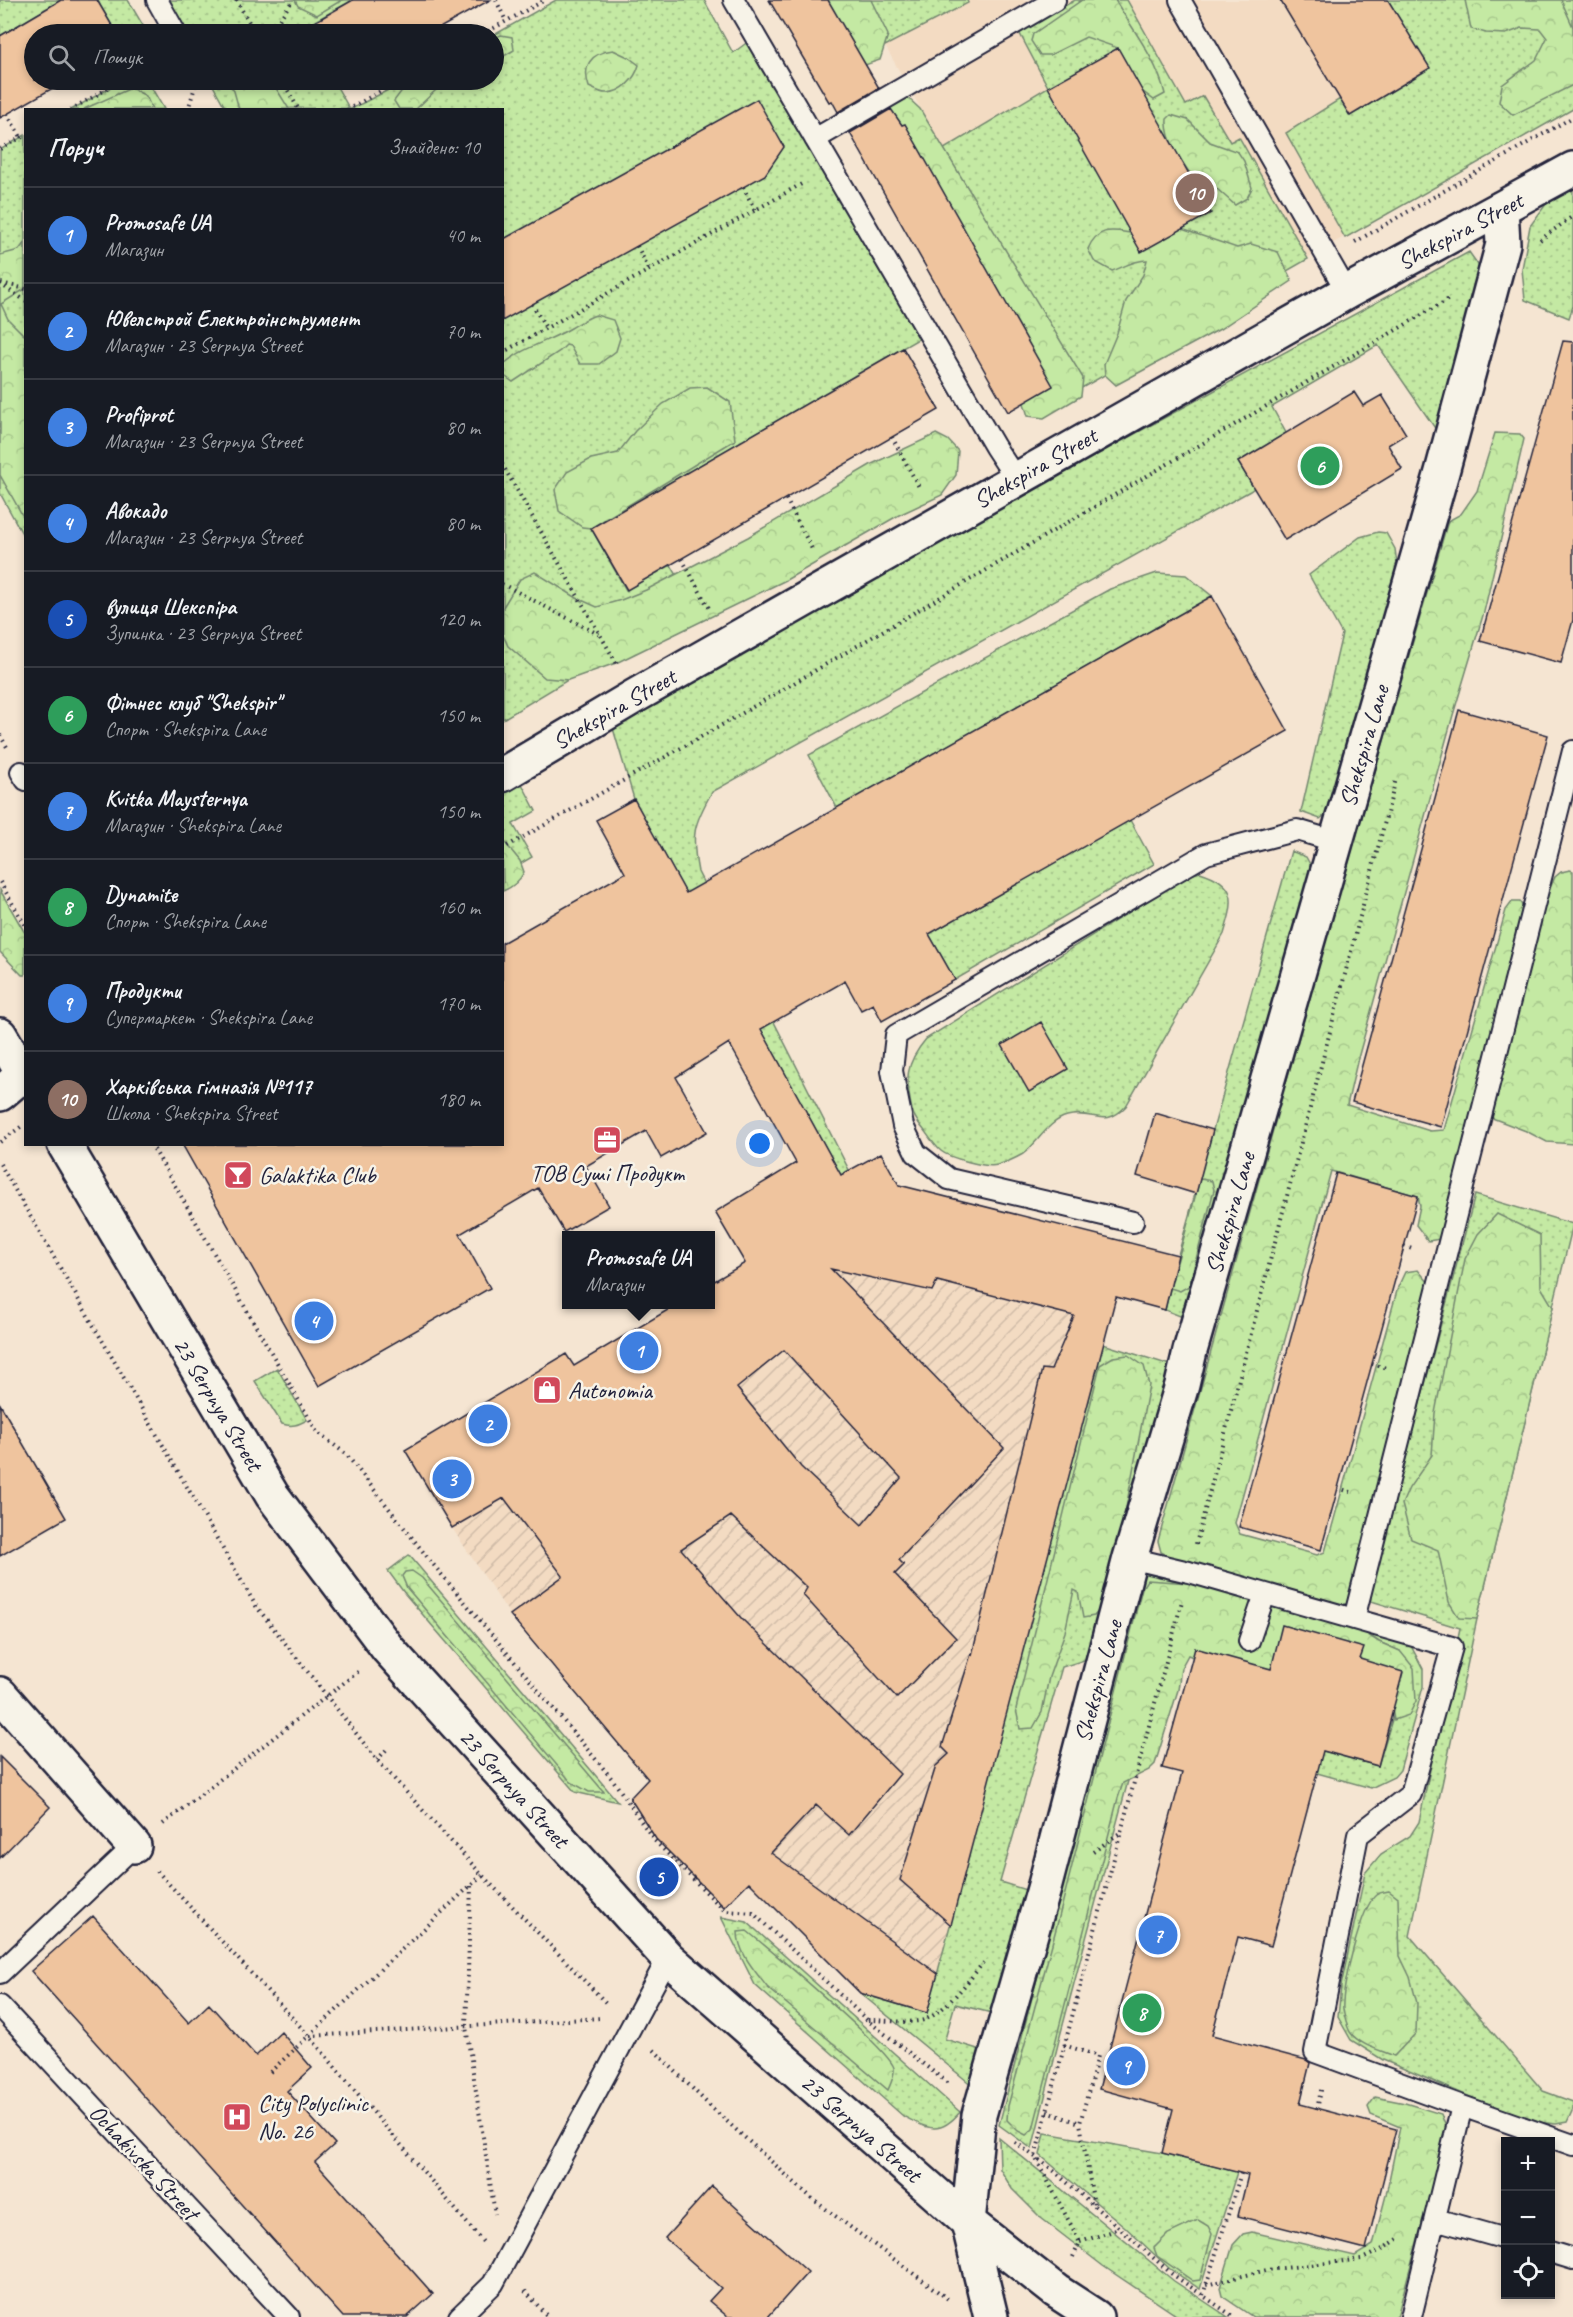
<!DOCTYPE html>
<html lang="uk">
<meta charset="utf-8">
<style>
body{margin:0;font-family:Caveat,sans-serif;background:#20242c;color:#f1f3f6}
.controls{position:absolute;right:18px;bottom:18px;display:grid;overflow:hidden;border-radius:0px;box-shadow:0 3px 9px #0003}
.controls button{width:54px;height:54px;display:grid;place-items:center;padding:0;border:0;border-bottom:2px solid #363941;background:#171b24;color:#f1f3f6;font:30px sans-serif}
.you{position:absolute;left:760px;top:1144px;width:21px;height:21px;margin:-15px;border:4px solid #fff;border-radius:50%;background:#1a73e8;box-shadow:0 0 0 9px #1a73e833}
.badge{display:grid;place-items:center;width:39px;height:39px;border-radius:50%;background:#db2777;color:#fff;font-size:20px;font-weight:700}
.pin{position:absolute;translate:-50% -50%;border:3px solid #fff;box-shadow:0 2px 6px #0006}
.popup{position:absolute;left:562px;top:1231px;width:153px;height:78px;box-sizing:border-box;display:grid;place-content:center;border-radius:0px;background:#171b24;filter:drop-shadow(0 2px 4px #0005);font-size:20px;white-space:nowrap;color:#9ea1a6}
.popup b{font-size:22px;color:#f1f3f6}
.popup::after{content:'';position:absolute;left:50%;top:100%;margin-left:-12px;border:12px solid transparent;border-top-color:#171b24}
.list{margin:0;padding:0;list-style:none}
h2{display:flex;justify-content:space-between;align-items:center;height:78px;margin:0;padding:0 24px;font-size:26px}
h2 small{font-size:20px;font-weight:400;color:#9ea1a6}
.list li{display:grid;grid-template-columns:39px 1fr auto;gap:18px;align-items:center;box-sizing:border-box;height:96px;padding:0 24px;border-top:2px solid #363941}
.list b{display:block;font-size:22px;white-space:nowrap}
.list p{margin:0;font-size:20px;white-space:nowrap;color:#9ea1a6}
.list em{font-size:20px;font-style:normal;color:#9ea1a6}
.icon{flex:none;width:33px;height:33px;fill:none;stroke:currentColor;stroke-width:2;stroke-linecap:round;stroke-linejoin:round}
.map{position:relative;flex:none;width:1573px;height:2317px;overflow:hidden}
.search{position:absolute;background:#171b24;box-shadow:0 3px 9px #0003;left:24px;top:24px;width:480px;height:66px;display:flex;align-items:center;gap:15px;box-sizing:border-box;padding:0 21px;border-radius:33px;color:#9ea1a6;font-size:22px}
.panel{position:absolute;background:#171b24;box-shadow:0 3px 9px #0003;left:24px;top:108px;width:480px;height:1038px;border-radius:0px}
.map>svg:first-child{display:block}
.built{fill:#f3dbc2}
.industrial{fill:url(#industrial-furrows)}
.grass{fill:url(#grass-dots);stroke:#73866f;stroke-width:1.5}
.forest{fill:url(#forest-crowns);stroke:#73866f;stroke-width:1.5}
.building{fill:#efc49e;stroke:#22223b;stroke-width:1.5;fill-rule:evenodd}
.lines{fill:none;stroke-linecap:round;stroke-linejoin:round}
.lane-casing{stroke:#22223b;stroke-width:24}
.street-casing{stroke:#22223b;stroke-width:38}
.secondary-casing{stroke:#22223b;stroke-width:38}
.path{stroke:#22223b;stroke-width:4;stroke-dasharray:1.5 4.5;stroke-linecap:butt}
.lane{stroke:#f7f3e8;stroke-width:20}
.street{stroke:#f7f3e8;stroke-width:33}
.secondary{stroke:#f7f3e8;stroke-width:33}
.labels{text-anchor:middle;stroke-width:5;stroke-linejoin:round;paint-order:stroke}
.street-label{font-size:24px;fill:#22223b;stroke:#f7f3e8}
.poi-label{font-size:24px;fill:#22223b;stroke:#f7f3e8;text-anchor:start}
</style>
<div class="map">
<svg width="1573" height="2317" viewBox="0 0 1573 2317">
<defs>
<pattern id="industrial-furrows" width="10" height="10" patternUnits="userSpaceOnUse" patternTransform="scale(1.5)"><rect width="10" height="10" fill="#f3dbc2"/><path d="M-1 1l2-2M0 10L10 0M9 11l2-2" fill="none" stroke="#d0bca8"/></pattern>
<pattern id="grass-dots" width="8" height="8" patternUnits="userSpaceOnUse" patternTransform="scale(1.5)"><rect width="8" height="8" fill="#c4e9a3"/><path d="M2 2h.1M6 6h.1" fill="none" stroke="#a8c88d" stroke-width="1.8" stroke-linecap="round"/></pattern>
<pattern id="forest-crowns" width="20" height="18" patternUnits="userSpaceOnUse" patternTransform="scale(1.5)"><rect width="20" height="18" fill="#c4e9a3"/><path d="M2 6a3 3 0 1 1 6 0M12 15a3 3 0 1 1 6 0" fill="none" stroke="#a8c88d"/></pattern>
</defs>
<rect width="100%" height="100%" fill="#f5e5d2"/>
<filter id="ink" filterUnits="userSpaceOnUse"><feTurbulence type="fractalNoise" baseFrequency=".0167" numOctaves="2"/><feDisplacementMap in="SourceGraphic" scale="12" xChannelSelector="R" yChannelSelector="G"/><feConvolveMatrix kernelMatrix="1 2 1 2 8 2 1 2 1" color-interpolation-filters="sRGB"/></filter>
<g filter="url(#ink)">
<path class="built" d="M859,0h714v105l-493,284z"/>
<path class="industrial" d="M874,1242l242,55 -189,716 -67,-20 -350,-378 -58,-87 311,-186 -9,-23z"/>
<path class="grass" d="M0,0h61l-61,36z
M97,0h31l20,34h-31z
M169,0h184l-49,27 4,7h-121z
M556,0h148l29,53 16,-12 127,224 44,73 -329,190 35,62 45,-25 23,39 -191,115 -1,-609h-153l59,-30h86v-45z
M859,0h108l1,3 -83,43z
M1075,0h52l59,105 17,-9 27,46 9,-5 69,122 -228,130 -136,-240 104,-62 -29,-55z
M1388,0h185v109l-228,129 -59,-105 54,-34 10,17 79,-47z
M124,80h23l17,29 -93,1z
M210,80h123l16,28 -123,1z
M25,135v404l-25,-46v-343z
M1573,185v121l-4,12 -44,-18 -3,-31 8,-43 19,-26z
M1469,252l14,20 -44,162 -61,-89 -106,62 14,26 -48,29 16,26 -4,3 -538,301c-19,33 -21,43 -14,80l151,298 -8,5 -207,-376 -22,-74 313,-177z
M1378,532l8,1 9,16 3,23 -72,242 -6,5 -19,-7 41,-178 -33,-59 51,-38z
M1157,573l29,2 26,21 -375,212 -28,-53 301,-166z
M519,778l17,33 -23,13 19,33 -29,17 -1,-86z
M1130,820l24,44 -199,116 -26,-46z
M1291,851l15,6 6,11 -121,442 -11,6 -15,-6 13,-55z
M1200,872c39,12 34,29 24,62l-98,172c-22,24 -33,3 -59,10 -19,5 -29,27 -44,38 -7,4 -18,9 -26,11 -10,3 -48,-7 -56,-14 -7,-6 -12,-14 -17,-21 -5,-6 -10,-12 -12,-20 -7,-31 -7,-46 14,-71l261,-163z
M1475,1195l98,29 -96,395 -67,317 133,155 30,11v7l-6,13 -11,2 -29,-3 -144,-61 -32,-20 -13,-23 3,-31 24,-113 16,-19 29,-18 9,-14 41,-194 -92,-28z
M1103,1344l67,21 -61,234 -12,57 -35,11 -62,215 29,9 -33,123 -41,-10 -10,35 36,11 -8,36 -113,-93 67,20z
M277,1368l30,52c-9,5 -15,7 -25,4l-27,-43z
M409,1555l209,247 -43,-10 -170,-198 -17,-23z
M1142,1573l39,9 -121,454 -28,113 -33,-24z
M1356,1627l45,12 10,7 12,23v18l-23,83 -6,7 -23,11 -90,-25 6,-22 91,25 16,-53 6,-62 -21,-9z
M721,1917l26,5 213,190c-20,24 -32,17 -57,4l-148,-131z
M1045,2133l117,20 75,19 -37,117 -30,-20 -46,-43 -84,-71z
M999,2138l175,143 54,36h-49l-76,-51 -62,-48 -29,-29 -12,-20z"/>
<path class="forest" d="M295,0h47l-25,15 -19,-9z
M808,0h63l17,35 -8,25 -15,5z
M1082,0h33c18,30 42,60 50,94l-11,6 -12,-9 -24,-43 -32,-11 -36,18h-10l-9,-14 2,-7z
M1465,0h96l12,27v58l-60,30 -14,-13 3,-17 34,-25 11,-22 -7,-9 -18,-1 -16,6 -20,-1 -15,-4z
M501,35l11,2 2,13 -20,12v-24z
M613,50l15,7 11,8c-4,14 -16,27 -32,28 -5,1 -13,-4 -18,-6 -7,-21 1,-34 24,-37z
M227,80h44l18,29h-50l-5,-18z
M418,80h34l-16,10 -20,19h-17l-5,-8 9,-12z
M131,88l15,8 6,13h-68z
M907,97l13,12 163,269 -2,18 -37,22 -16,-2 -10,-32 -143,-244v-26l16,-14z
M1171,115l17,5 22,22 28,10 6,9 8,27 -5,10 -12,7 -19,-17 -12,5c-14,-21 -39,-48 -37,-74z
M1173,226l64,22 14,-4 27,8 14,29 -72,48 -104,56 -11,-10 -1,-11 13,-31 9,-32 17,-26 4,-15c-12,0 -24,7 -35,11l-18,-10 -6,-12c11,-27 31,-16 53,-15 10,0 22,-6 32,-8z
M25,242v47l-24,15 7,15 17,17v184l-25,-45v-220l19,-5z
M596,315l17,5 7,18 -4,13 -17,13h-19l-10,-18 -4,-1 -6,6 -47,31 -10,-7 1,-11c19,-17 46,-23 67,-36 9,-5 15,-10 25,-13z
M707,387l23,15 5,38 -144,88 -9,-1 -23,-16 -4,-21 12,-18 24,-13 27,-6 17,-22 28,-27 27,-16z
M1495,433l25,1 4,5 -40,173 -31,103 -96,347 -10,43 83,26 14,-1 62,-220 6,-8h8l6,10 -50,182 -36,145 -12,2 -12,-16 4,-19 -2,-10 -87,-25 -96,352 5,11 77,21 8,-3 73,-265 7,-15 13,-2 11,13 -73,310 -8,10 -8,3 -125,-34 -43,-14 -11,-6 -3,-11 170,-608 120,-412 13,-7 16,-23z
M936,434l12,6 10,11 -2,24 -14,20 -43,20 -113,65 -170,83 -48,17 -23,-2 -37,-32 -5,-11v-28l17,-28 15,-7 42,26 20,9 24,-7 25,-10 102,-53 124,-73z
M502,839l18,22 4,11c-5,10 -11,15 -21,19z
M1570,870l3,1v273l-26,-2 -21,-11 -39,-15 52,-203 16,-36 6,-5z
M0,890l25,43v42h-3l-22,-23z
M1200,1179l12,2 2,9 -25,96 -9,5 -10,-3z
M1497,1214l43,21 1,52 12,20 -76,312 -18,-1 -10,-16 -11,-52 -27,-11 -9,-35 7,-16 23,-33 3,-42 30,-154 13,-25z
M1128,1355l16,11 5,19 -40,214 -15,17 -11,2 -5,-26 -4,-2 -9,42 -16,45 -7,35 -9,16 -13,1 -4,-20 84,-344 13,-8z
M412,1571l10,7 182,214h-15l-18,-10 -164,-194 -5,-12 3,-4z
M1147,1580l57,4 152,43 23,15 21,9 14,17 2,33 -7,14 -15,5 -7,-38 -128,-6 -37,-7 -34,-14 -7,13 -3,22 -23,74 -6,6 -26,13 -5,15 -85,331 -7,6 -8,-4 -11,-11 1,-14 48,-177 86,-341z
M1389,1891l9,7 2,58 10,21 7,26 -1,30 -22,23c-14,-6 -35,-11 -44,-24 -3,-6 -6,-17 -7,-23 -2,-20 18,-102 33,-114 3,-3 9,-3 13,-4z
M747,1931c21,17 143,119 147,137 1,7 -3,15 -6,22l-121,-103c-12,-16 -29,-34 -29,-55z
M1375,2097l30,6 36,11 6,16 -50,187h-144l-31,-21 -2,-8 13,-43 10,-11 9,-2 103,24 18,-11 13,-50 14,-68 -29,-12 -3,-8z
M1198,2220l10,6 4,8 -12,46 -7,1 -36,-25 -3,-8 14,-14z"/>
<path class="building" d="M61,0h36l20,34h-83v46h33l-67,38v-82z
M353,0h137l-61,34h-121l-4,-6z
M769,0h59l51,88 -41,24 -6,-11 -3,1z
M1280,0h108l42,68 -80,48z
M1118,48l93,165 -70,39 -93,-165z
M757,99l27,48 -19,28 -263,146v-81z
M891,109l11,16 3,-1 148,262 -45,26 -158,-279z
M1563,341l10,1v278l-12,43 -81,-22z
M903,348l36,62 -312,180 -36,-62z
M1354,392l9,14 19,-11 24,39 -18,11 14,24 -117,71 -47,-78z
M1212,596l76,135 -359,203 26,46 -73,41 -9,-17 -12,6 -16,-29 -84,48 80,146 40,-22 18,32 279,70 -13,55 -49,-13 -165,628 -51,-45 36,-114 13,-12 -7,-7 29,-93 1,1 70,-286 9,1 23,-54 -137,-35 -5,10 -101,-22 173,179 -105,112 5,5 -9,9 61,64 -59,60 -94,-103 4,-7 -76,-72 -50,33 61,70 158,155 -51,61 -33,-30 -45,48 167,121 -11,39 -67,-20 -111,-111 -25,25 -68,-68 -26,-41 18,-19 -138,-164 53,-39 -59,-78 -52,30 -47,-78 161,-96 8,12 102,-61h35v-22l34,-20 -30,-51 81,-49 -67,-120 -53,34 31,55 -46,26 -15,-27 -60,35 23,40 -45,26 -26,-44 -78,46 30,54 -171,98 -137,-242h320v-201l123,-70 -29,-53 38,-21 52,94zM784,1350l117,128 -39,47 -61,-58 -64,-79z
M1459,710l89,25 -107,392 -89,-25z
M1041,1022l27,47 -39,23 -27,-47z
M1155,1113l58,17 -17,64 -59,-18z
M1336,1173l82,23 -97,354 -82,-23z
M0,1404l66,114 -66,38z
M1282,1625l82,23 -4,11 43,13 -25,94 -55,-15 -52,195 -33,-9 -26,98 94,25 4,3 -10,41 96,25 -30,120 -128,-33 10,-41 -86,-22 11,-44 -74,-20 83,-316 -20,-5 33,-120 76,21z
M0,1757l50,50 -50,51z
M93,1916l96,107 20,-19 47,52 25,-24 31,36 -25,23 48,53 -20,18 118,132 -26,23h-64l-312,-346z
M712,2186l96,86 -40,45h-40l-19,-16 12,-13 -56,-50z"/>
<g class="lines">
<g class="lane-casing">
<path id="lane" d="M157,0l19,34
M734,0l261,447 21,32
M1180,0l167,292
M815,139l240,-139
M21,772l5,8
M1133,1222l-184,-43 -33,-26 -13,-27 -11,-55 4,-36 310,-181 91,-24 40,12
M1130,1558l59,14 263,75 -41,147 -53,41 -43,217 147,54 -51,211
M1354,1619l219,-868
M1249,1641l16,-47
M0,1973l134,-127
M0,2006l289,311
M1462,2106l111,39
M1435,2219l71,20
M1550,2252l23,7
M459,2317l34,-33 175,-326"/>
</g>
<g class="street-casing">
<path id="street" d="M502,775l133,-79 712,-404 226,-123
M0,1094l26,-22
M0,1694l134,152
M991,2317l-23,-95 11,-107 66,-230 85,-327 52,-173 8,-34 252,-879 61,-228 -2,-36"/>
</g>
<g class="secondary-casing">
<path id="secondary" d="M0,1035l26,44
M64,1144l208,351 116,154 280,309 300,264 88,69 40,26"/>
</g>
<path class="path" d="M236,0l20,34
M496,0l10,21
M269,34l24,-34
M483,34l62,-34
M97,80l6,11
M282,80l17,30
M70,110l53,-30
M188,110l9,-30
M347,110l53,-30
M7,114l14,23
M0,149l26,-14
M743,187l12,23
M1540,240l33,-24
M1355,242l218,-125
M637,246l13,25
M1,283l25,6
M0,284l26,17
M532,304l14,24
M502,353l303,-171
M892,437l28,52
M502,464l115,200
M786,499l27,52
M682,559l28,51
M502,584l98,51
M0,735l7,12
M502,849l227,-128 720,-422
M0,882l26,45
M0,1142l22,-16
M151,1144l166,288 29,22 86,109 181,217 41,60 71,71 28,2 114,107 82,64
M0,1164l256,442 121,154 105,115 126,130
M1404,1246l11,4
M1372,1364l14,4
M1338,1488l16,5
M1196,1544l200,-765
M377,1760l9,-10
M163,1824l196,-153
M1093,1852l28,-20
M157,1871l152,165 174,206
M659,1877l16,-15
M471,1886l-5,141 29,187
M868,2020c16,0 35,3 51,1 21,-2 51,-42 64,-58
M310,2036l291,-18
M1064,2045l34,11 -18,67 14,82
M654,2050l57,57 104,94 133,98
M270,2072l212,-197
M1317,2109l5,-23
M1047,2112l33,11
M1015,2142l39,29 118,103 62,43
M1080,2242l39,-13
M1073,2257l7,-15 -45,-85 147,-556
M1206,2285l61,-15 95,-11 19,-9 17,-11
M525,2291l23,26
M1203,2295l38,-122"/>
<use href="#lane" class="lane"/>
<use href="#street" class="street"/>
<use href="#secondary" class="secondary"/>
</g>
</g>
<defs>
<g id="office-square" transform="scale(1.5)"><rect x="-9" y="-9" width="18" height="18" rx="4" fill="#d1495b" stroke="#f7f3e8"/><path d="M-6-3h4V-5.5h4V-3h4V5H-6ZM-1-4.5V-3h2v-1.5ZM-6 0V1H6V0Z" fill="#fff"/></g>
<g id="bar-square" transform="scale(1.5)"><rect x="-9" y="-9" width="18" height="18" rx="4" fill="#d1495b" stroke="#f7f3e8"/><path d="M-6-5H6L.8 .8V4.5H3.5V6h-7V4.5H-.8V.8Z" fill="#fff"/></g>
<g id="shop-square" transform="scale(1.5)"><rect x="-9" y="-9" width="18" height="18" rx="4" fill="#d1495b" stroke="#f7f3e8"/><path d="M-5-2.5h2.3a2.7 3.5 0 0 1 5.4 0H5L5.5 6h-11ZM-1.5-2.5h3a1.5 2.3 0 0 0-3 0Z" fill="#fff"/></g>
<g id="hospital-square" transform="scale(1.5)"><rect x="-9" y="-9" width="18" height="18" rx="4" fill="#d1495b" stroke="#f7f3e8"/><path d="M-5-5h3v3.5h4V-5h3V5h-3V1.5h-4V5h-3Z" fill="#fff"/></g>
</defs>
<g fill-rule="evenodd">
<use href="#office-square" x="607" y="1140"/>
<use href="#bar-square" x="238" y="1175"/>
<use href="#shop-square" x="547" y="1390"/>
<use href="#hospital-square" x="237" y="2117"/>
</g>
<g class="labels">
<g class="street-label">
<text transform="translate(1460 231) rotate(-28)" y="8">Shekspira Street</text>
<text transform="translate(1035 468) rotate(-30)" y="8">Shekspira Street</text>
<text transform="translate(614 709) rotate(-30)" y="8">Shekspira Street</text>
<text transform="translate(1364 746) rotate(-74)" y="8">Shekspira Lane</text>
<text transform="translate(1230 1213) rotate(-74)" y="8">Shekspira Lane</text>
<text transform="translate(218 1404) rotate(59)" y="8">23 Serpnya Street</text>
<text transform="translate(1098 1681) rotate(-75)" y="8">Shekspira Lane</text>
<text transform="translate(514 1788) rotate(48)" y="8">23 Serpnya Street</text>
<text transform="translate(861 2128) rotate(41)" y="8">23 Serpnya Street</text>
<text transform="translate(144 2162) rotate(47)" y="8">Ochakivska Street</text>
</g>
<g class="poi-label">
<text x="607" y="1181" text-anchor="middle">ТОВ Суші Продукт</text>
<text x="259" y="1183">Galaktika Club</text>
<text x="568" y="1398">Autonomia</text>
<text x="258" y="2111">City Polyclinic<tspan x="258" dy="28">No. 26</tspan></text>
</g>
</g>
</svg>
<div class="controls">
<button>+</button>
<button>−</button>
<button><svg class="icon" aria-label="locate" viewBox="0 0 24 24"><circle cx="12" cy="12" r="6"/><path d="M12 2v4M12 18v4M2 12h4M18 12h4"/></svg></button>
</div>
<div class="you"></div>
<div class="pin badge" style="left:639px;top:1351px;background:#3f7fe0">1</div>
<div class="popup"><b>Promosafe UA</b>Магазин</div>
<div class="pin badge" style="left:488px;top:1424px;background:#3f7fe0">2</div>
<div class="pin badge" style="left:452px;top:1479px;background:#3f7fe0">3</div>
<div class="pin badge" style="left:314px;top:1321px;background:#3f7fe0">4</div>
<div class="pin badge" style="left:659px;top:1877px;background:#1a4fb4">5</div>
<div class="pin badge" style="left:1320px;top:466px;background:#2e9e5b">6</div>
<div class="pin badge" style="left:1158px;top:1935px;background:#3f7fe0">7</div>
<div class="pin badge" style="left:1142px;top:2013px;background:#2e9e5b">8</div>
<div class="pin badge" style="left:1126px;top:2066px;background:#3f7fe0">9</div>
<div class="pin badge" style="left:1195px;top:193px;background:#8d6e63">10</div>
<div class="search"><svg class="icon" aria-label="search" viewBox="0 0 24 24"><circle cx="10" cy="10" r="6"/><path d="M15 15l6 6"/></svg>Пошук</div>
<section class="panel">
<h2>Поруч<small>Знайдено: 10</small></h2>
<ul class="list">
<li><span class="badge" style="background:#3f7fe0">1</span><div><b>Promosafe UA</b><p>Магазин</p></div><em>40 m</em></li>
<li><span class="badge" style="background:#3f7fe0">2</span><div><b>Ювелстрой Електроінструмент</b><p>Магазин · 23 Serpnya Street</p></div><em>70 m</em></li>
<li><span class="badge" style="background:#3f7fe0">3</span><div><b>Profiprot</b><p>Магазин · 23 Serpnya Street</p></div><em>80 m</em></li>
<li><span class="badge" style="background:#3f7fe0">4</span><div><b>Авокадо</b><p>Магазин · 23 Serpnya Street</p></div><em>80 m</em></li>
<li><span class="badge" style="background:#1a4fb4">5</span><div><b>вулиця Шекспіра</b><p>Зупинка · 23 Serpnya Street</p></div><em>120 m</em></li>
<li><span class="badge" style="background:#2e9e5b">6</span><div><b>Фітнес клуб &quot;Shekspir&quot;</b><p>Спорт · Shekspira Lane</p></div><em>150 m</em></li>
<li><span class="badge" style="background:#3f7fe0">7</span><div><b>Kvitka Maysternya</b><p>Магазин · Shekspira Lane</p></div><em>150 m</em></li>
<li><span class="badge" style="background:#2e9e5b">8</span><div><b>Dynamite</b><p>Спорт · Shekspira Lane</p></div><em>160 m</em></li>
<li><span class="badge" style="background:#3f7fe0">9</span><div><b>Продукти</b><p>Супермаркет · Shekspira Lane</p></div><em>170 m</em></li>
<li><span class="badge" style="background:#8d6e63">10</span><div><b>Харківська гімназія №117</b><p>Школа · Shekspira Street</p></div><em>180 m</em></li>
</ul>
</section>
</div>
